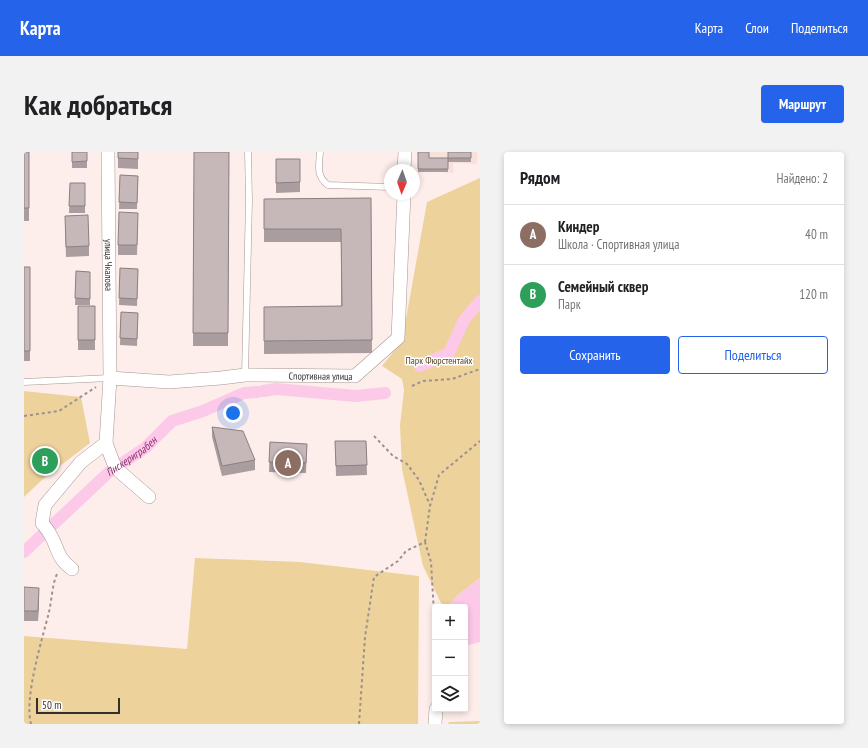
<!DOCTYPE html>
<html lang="ru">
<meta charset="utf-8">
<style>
body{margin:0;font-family:"PT Sans Narrow",sans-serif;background:#f2f2f2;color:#202124}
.controls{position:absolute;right:12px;bottom:12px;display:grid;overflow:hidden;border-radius:4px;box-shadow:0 2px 6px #0003}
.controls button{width:36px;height:36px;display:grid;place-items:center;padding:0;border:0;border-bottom:1px solid #e0e0e0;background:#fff;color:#202124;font:20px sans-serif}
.compass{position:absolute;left:360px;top:12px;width:36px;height:36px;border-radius:50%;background:#fff;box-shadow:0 2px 6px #0003;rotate:182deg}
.scale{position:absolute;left:12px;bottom:10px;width:84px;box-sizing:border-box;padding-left:4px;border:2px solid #352f2e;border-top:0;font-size:11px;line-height:14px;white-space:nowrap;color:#352f2e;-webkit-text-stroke:3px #fff;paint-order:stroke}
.you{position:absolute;left:209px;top:261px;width:14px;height:14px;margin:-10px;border:3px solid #fff;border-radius:50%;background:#1a73e8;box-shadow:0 0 0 6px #1a73e833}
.badge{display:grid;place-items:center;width:26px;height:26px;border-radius:50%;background:#2563eb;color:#fff;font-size:13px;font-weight:700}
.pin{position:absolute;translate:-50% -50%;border:2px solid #fff;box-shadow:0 1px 4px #0006}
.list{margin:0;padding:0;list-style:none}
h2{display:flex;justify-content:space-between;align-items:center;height:52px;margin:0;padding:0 16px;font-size:17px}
h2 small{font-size:13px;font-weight:400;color:#757577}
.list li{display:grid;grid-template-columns:26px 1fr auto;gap:12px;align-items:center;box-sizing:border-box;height:60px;padding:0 16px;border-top:1px solid #e0e0e0}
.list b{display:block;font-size:15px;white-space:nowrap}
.list p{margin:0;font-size:13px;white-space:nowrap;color:#757577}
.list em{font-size:13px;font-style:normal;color:#757577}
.actions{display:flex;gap:8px;padding:12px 16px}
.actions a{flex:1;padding:9px 0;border:1px solid #2563eb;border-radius:4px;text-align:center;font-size:14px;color:#2563eb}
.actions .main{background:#2563eb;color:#fff}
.icon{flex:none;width:22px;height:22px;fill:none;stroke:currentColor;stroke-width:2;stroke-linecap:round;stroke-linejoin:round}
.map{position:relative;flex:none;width:456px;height:572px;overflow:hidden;border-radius:4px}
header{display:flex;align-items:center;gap:24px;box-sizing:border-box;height:56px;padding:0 20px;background:#2563eb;color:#fff}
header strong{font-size:19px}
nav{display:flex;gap:22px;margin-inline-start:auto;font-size:14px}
.intro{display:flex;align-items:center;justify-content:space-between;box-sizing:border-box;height:96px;padding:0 24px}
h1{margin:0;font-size:28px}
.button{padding:10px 18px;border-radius:4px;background:#2563eb;color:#fff;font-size:14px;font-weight:700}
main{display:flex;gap:24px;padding:0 24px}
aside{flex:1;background:#fff;border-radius:4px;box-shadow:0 2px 6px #0003}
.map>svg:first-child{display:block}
.built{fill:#f9e1db}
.green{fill:#edd29c}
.water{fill:#fcc9e8}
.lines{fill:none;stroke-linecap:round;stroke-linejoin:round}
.canal{stroke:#fcc9e8;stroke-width:12}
.lane-casing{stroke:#a59693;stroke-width:7}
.street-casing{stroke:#a59693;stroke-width:14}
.path{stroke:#9c918f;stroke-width:2;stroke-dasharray:3 3;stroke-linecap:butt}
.lane{stroke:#fff;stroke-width:6}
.street{stroke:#fff;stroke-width:13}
.wall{fill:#aa9d9f}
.shaded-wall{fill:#8b8082}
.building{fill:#c6b7b9;stroke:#8b8082}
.labels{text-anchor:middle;stroke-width:3;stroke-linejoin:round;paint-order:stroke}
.street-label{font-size:10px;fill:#352f2e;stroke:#fff}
.park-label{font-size:10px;fill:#55441e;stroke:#fff}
.water-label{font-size:11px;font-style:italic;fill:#8a2c6e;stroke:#fff}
</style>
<header>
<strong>Карта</strong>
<nav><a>Карта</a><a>Слои</a><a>Поделиться</a></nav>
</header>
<div class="intro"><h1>Как добраться</h1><a class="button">Маршрут</a></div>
<main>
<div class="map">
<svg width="456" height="572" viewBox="0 0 456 572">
<rect width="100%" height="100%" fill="#feeeeb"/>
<path class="built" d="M396,0h60v1h-3v11l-24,-1 1,10 -33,-2z"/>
<path class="green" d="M456,26v400l-22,17 -11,12 -6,-4 -18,-37 -21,-97 -2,-44 4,-35 -2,-11 -20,-13 20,-25 25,-139z
M0,239l57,6 9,46 -47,36 -19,18z
M171,406l105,4 119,14 -1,148h-394v-88l163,13z
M456,569v3h-32l1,-2z"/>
<path class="water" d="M456,426v64l-15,4v-39h-18l11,-12z"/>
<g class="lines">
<g class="canal">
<path d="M396,214l29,-13 15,-33 16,-19"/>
<path d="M239,239l13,-2 80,7 29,-3"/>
<path id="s1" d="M0,400l85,-80 36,-24 27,-27 31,-10 41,-18 13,-1"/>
</g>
<g class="lane-casing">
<path id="lane" d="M296,0c-1,14 -4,24 8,33l62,2
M221,223l4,-175 -1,-48
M0,230l86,-4"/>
</g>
<g class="street-casing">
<g id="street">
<path id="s2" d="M84,0l2,226 -4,65 7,19 6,9 30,26"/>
<path d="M380,18l1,-18"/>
<path id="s3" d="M86,226l59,4 52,-4 24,-3 110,1 43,-38 6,-144"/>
<path d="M48,417c-16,-12 -13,-20 -22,-35 -2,-4 -5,-7 -8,-11l3,-18 36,-43 25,-19"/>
<path d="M411,572l1,-15"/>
</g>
</g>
<path class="path" d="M388,234l11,-5 29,-2 28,-10
M0,264l35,-5 37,-24
M350,284l19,20 14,8 12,16 11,25
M401,390l5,-36 9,-31 41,-34
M7,572c-7,-27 11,-84 18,-112 3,-13 3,-29 9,-40
M335,572l6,-87 9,-60 24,-16 8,-10 19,-9 6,20 4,68"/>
<use href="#lane" class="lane"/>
<use href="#street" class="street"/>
</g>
<path class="wall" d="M0,0h5v69h-5z
M48,0h15v16h-15z
M94,0h20v17l-20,-1z
M170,0h35l-1,194h-35z
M394,0l11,6h19l23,-6v10h-23v10h-30z
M252,7h24v33l-24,1z
M96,23l18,1 -1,33h-18z
M46,31h15v30h-16z
M347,46l1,155 -108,1v-47l77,-1v-64h-77v-43z
M114,71l-1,32h-19v-10z
M41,74l24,20v10l-23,1z
M0,115h6v94h-6z
M96,116l18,1 -1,37 -18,-1z
M52,119l14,1v33h-15z
M54,154h17v44h-17z
M97,160l17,1 -1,33 -17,-1z
M188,275l43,33v10l-33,6 -10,-39z
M311,289h31l1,34 -31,1z
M246,290l37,2 -1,29 -37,-1z
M0,435l15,11 -1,23h-14z"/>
<path class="shaded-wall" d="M15,436v10l-1,23v-10z"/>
<path class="building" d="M0,0h5v56h-5z
M48,0h15v9l-15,1z
M94,0h20v7l-20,-1z
M170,0h35l-1,181h-35z
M394,0h11v6h19v-6h23v6h-23v11h-30z
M252,7h24v23l-24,1z
M96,23l18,1 -1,27 -18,-1z
M46,31h15v23h-16z
M347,46l1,142 -108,1v-34l78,-1 -1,-77h-77v-30z
M95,60l19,1 -1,32h-19z
M64,63l1,31 -23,1 -1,-31z
M0,115h6v84h-6z
M96,116l18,1 -1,30 -18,-1z
M52,119l14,1v27l-15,-1z
M54,154h17v34h-17z
M97,160l17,1 -1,26 -17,-1z
M188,275l31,4 12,29 -33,6z
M311,289h31l1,24 -31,1z
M246,290l37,2 -1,19 -37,-1z
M0,435l15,1 -1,23h-14z"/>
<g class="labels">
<g class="street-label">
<text dy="4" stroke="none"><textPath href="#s2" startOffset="113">улица Чкалова</textPath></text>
<text dy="4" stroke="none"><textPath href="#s3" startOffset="211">Спортивная улица</textPath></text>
</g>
<g class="park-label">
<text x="415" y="212">Парк Фюрстентайх</text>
</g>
<g class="water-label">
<text dy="4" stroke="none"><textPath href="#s1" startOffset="144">Пискериграбен</textPath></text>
</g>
</g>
</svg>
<div class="controls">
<button>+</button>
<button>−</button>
<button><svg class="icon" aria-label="layers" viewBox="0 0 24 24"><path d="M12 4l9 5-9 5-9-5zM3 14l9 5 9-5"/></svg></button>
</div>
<svg class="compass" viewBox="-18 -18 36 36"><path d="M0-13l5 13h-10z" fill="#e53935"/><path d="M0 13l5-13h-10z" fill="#757577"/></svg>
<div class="scale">50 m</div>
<div class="you"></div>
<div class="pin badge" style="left:264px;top:311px;background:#8d6e63">A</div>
<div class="pin badge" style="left:21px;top:309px;background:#2e9e5b">B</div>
</div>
<aside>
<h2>Рядом<small>Найдено: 2</small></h2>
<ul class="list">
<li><span class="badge" style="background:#8d6e63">A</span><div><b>Киндер</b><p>Школа · Спортивная улица</p></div><em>40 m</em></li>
<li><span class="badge" style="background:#2e9e5b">B</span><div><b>Семейный сквер</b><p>Парк</p></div><em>120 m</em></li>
</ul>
<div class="actions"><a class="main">Сохранить</a><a>Поделиться</a></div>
</aside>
</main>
